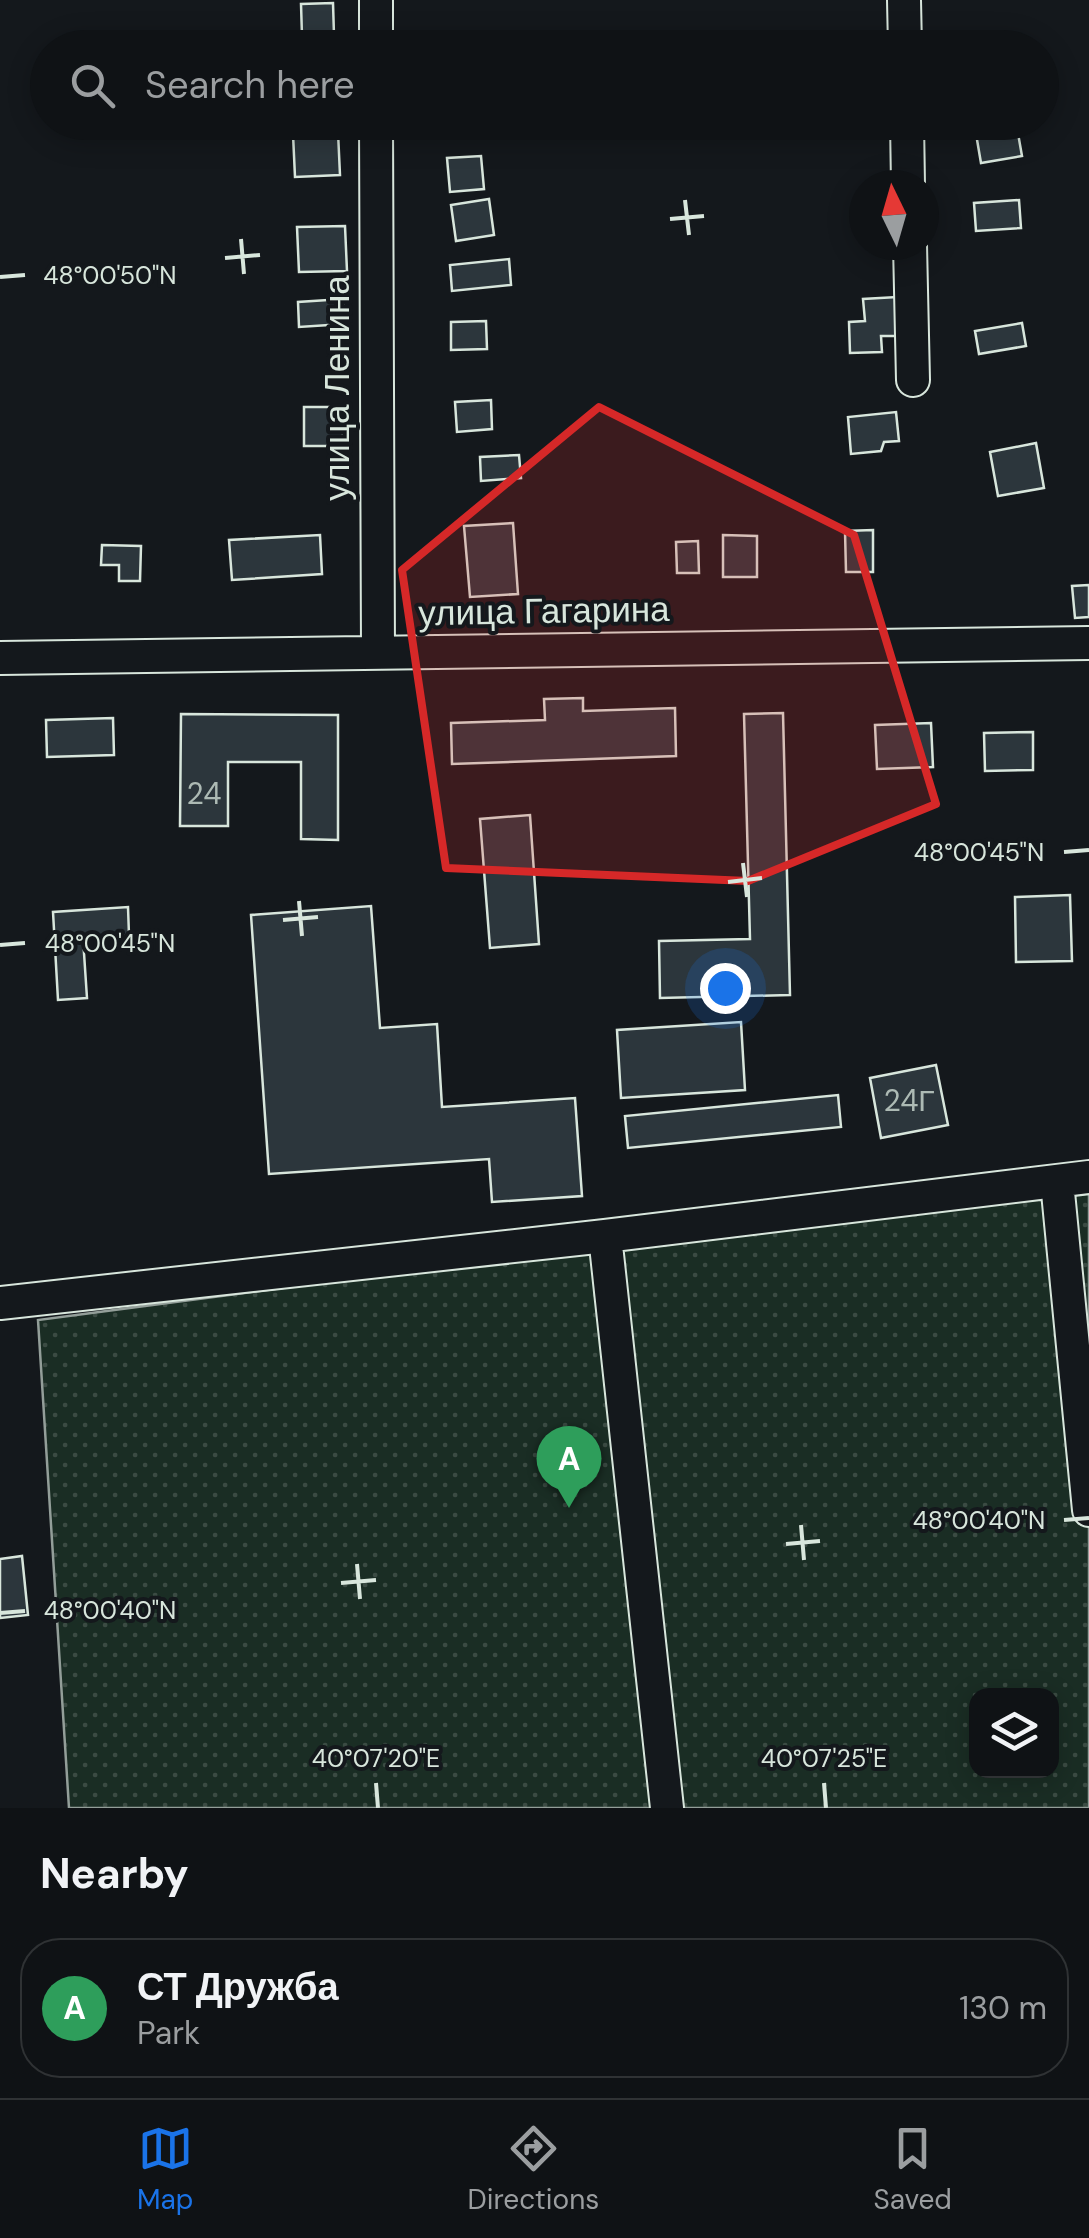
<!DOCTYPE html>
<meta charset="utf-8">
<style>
body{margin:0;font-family:"DM Sans",sans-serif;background:#181b1e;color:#f1f3f6}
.controls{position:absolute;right:30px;bottom:30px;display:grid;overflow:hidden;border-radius:20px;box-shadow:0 5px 25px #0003}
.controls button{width:90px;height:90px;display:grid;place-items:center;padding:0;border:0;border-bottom:2px solid #2f3234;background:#0f1215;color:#f1f3f6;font:50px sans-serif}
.compass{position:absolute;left:849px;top:170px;width:90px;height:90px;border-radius:50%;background:#0f1215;box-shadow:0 5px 25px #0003;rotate:355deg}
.you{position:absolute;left:725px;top:988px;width:35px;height:35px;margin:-25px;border:8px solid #fff;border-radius:50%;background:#1a73e8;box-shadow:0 0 0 15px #1a73e833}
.badge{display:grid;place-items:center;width:65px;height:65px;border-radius:50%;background:#1a73e8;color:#fff;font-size:32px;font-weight:700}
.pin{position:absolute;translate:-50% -82px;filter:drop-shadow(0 2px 5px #0008)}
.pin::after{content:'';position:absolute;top:52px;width:35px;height:30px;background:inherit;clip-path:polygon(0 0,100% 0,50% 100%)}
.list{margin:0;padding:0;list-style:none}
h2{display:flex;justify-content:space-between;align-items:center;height:130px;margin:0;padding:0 40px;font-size:42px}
h2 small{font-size:32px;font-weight:400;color:#9b9ea0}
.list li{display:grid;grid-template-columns:65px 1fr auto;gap:30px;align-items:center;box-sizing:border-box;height:140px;margin:0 20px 20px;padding:0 20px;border:2px solid #2f3234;border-radius:40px}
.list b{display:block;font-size:38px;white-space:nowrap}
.list p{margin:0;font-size:32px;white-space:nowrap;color:#9b9ea0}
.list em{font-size:32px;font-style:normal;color:#9b9ea0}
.icon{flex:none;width:55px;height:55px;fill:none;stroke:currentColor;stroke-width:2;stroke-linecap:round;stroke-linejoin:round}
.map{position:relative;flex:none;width:1089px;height:1808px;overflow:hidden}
.search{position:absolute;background:#0f1215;box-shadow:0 5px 25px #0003;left:30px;right:30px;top:30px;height:110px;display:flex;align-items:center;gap:25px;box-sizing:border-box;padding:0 35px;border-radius:55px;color:#9b9ea0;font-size:38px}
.sheet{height:290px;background:#0f1215}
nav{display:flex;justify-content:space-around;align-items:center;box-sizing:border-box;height:140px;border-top:2px solid #2f3234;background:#0f1215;font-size:28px;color:#9b9ea0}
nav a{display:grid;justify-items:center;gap:5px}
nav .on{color:#1a73e8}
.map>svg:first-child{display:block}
.green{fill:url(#green-dots);stroke:#939e99;stroke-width:2.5;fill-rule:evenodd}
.building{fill:#2c363c;stroke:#d8e6dc;stroke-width:2.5}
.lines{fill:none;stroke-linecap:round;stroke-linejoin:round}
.minor-casing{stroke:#d8e6dc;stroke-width:36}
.minor{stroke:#14181c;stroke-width:32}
.marked{fill:#d62828;fill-opacity:0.2;stroke:#d62828;stroke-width:8;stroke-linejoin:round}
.ticks{fill:none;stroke:#d8e6dc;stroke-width:4}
.labels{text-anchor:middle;stroke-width:8;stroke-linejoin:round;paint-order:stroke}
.number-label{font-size:30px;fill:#adbab4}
.street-label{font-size:35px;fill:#d8e6dc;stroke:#14181c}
.ticks-label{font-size:25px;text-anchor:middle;fill:#d8e6dc;stroke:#14181c;stroke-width:8;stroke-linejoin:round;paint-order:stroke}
</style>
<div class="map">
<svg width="1089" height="1808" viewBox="0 0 1089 1808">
<defs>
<pattern id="green-dots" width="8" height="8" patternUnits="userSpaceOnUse" patternTransform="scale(2.5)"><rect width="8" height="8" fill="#1a2d24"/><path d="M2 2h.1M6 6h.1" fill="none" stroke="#3b4b43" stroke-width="1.8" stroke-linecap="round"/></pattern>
</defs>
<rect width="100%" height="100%" fill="#14181c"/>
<path class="green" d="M1089,1182v626h-1020l-31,-488zM976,1696h76v74h-76z"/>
<path class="building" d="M333,3l1,32 -32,1 -1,-32z
M543,33l1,15h-99l-1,-8z
M884,34l1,14h-48l-1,-10z
M456,122h28l1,5 -28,2z
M1003,122h13l6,34 -41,7 -6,-35z
M338,132l2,43 -45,2 -2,-43z
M481,156l3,33 -34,3 -3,-34z
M489,199l5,36 -38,6 -5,-36z
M1019,200l2,28 -45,3 -2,-28z
M345,226l2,45 -48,1 -2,-45z
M509,259l2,26 -59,6 -2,-26z
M897,297l2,39h-18l1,16 -32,1 -1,-31 16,-1 -2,-22z
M343,299l1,25 -45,3 -1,-25z
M486,321l1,28 -36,1v-28z
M1022,323l4,23 -47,8 -4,-23z
M491,400l1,29 -35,3 -2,-30z
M304,407h38l1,39h-39z
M896,412l3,29 -15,1 -3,9 -30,3 -3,-37z
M1036,443l8,45 -46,8 -8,-44z
M519,455l2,23 -40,3 -1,-24z
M513,523l5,71 -48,3 -6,-71z
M873,530v42h-27l-1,-41z
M320,535l2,39 -90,6 -3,-40z
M723,535l34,1v41h-34z
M698,541l1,32h-22l-1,-31z
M102,545l39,1 -1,35h-21v-16h-18z
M1089,585v32l-14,1 -3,-32z
M583,698v13l92,-3 1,48 -224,8 -1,-41 94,-3 -1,-21z
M783,713l7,282 -130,3 -1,-57 91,-2 -6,-225z
M181,714l157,1v125l-37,-1v-77h-73v64h-48z
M113,718l1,37 -67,2 -1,-37z
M931,723l2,44 -56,2 -2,-44z
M1033,732v38l-48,1 -1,-38z
M530,815l9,129 -49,4 -10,-129z
M1070,895l2,66 -56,1 -1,-65z
M371,906l9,122 57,-4 5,83 133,-9 7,98 -90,6 -3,-43 -220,15 -18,-259z
M128,907l1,28 -46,3 4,60 -29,2 -5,-88z
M741,1022l4,68 -124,8 -4,-68z
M936,1065l12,60 -67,13 -11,-60z
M838,1095l3,32 -213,21 -3,-32z
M22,1556l6,59 -28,3v-59z"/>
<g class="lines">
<g class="minor-casing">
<path id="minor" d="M376,0v48
M904,0l1,48
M376,122l2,531
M907,122l1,63
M910,245l3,135
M0,658l1089,-15
M1057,1182l32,328
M605,1236l62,572
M0,1303l605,-67 484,-59"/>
</g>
<use href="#minor" class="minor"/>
</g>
<path class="marked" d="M599,407l255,128 82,269 -188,77 -302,-13 -44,-298z"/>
<path class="ticks" d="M685,200l4,35M670,219l34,-3M241,239l3,35M225,258l35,-3M0,277l25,-2M1064,852l25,-2M743,863l4,34M728,882l34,-4M299,901l3,35M283,920l35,-3M0,945l25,-2M1064,1520l25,-2M801,1525l3,35M786,1544l34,-3M357,1564l3,35M341,1583l35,-3M0,1613l25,-2M376,1783l2,25M824,1783l2,25"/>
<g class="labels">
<g class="number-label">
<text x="204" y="804">24</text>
<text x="909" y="1111">24Г</text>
</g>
<g class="street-label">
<text transform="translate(337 388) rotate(-90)" y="12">улица Ленина</text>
<text transform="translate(544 611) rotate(-1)" y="12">улица Гагарина</text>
</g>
</g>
<g class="ticks-label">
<text x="110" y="284">48°00'50"N</text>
<text x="979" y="861">48°00'45"N</text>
<text x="110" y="952">48°00'45"N</text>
<text x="979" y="1529">48°00'40"N</text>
<text x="110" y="1619">48°00'40"N</text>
<text x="376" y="1767">40°07'20"E</text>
<text x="824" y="1767">40°07'25"E</text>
</g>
</svg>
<div class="controls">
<button><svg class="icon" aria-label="layers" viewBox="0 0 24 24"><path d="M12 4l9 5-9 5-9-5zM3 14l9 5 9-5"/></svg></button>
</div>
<svg class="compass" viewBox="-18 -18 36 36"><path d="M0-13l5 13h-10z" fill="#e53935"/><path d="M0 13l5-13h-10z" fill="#9b9ea0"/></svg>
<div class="you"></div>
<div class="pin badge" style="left:569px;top:1508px;background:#2e9e5b">A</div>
<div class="search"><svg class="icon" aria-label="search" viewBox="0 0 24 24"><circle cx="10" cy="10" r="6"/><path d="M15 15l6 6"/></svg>Search here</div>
</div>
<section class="sheet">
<h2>Nearby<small></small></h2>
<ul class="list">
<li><span class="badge" style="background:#2e9e5b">A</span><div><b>СТ Дружба</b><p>Park</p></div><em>130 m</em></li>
</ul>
</section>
<nav>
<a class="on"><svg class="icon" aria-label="map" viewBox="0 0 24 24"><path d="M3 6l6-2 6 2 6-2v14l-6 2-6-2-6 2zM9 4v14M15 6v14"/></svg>Map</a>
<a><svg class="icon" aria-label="directions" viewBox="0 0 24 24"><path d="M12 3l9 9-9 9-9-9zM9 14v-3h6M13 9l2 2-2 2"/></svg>Directions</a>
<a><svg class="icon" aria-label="saved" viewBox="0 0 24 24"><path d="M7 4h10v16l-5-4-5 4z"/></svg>Saved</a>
</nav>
